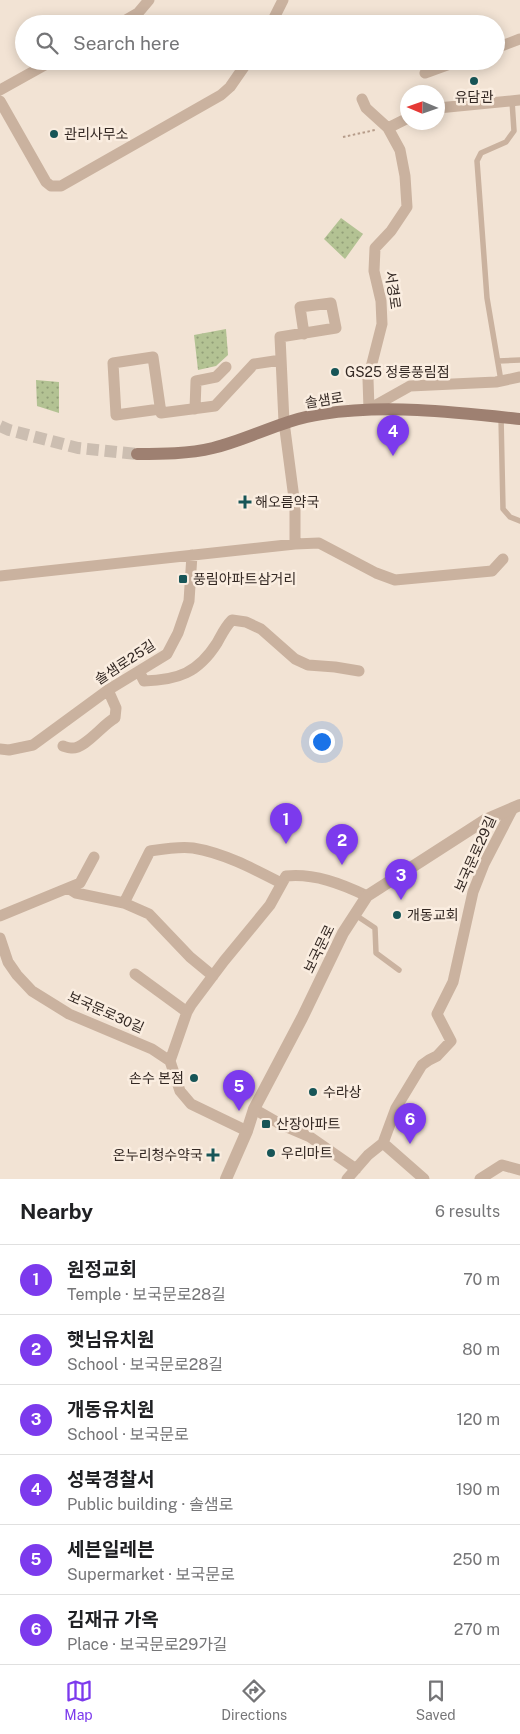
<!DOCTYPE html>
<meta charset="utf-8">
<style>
body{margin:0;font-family:"Public Sans","Noto Sans KR",sans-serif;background:#f6f6f6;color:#202124}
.compass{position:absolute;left:400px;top:85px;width:45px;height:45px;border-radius:50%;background:#fff;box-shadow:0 2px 12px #0003;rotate:272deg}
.you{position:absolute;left:321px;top:741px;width:18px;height:18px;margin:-12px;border:4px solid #fff;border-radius:50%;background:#1a73e8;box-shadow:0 0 0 8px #1a73e833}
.badge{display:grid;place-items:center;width:32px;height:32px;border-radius:50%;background:#7c3aed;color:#fff;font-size:16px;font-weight:700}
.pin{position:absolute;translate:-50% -41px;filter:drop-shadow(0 1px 2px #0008)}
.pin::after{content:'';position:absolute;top:26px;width:18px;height:15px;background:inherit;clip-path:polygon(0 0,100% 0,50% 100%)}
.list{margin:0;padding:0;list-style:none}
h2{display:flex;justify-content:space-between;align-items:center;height:65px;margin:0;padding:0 20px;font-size:21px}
h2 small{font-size:16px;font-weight:400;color:#757577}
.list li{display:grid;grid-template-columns:32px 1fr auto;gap:15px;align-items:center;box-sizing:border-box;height:70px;padding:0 20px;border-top:1px solid #e0e0e0}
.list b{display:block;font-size:19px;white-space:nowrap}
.list p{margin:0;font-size:16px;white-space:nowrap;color:#757577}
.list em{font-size:16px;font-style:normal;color:#757577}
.icon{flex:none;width:28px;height:28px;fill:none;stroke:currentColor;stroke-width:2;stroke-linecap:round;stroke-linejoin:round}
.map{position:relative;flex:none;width:520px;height:1179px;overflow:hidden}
.search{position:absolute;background:#fff;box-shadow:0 2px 12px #0003;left:15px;right:15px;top:15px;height:55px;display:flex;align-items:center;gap:12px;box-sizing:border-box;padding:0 18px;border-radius:28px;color:#757577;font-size:19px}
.sheet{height:485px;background:#fff}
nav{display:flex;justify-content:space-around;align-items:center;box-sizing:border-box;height:70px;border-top:1px solid #e0e0e0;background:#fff;font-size:14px;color:#757577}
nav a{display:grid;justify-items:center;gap:2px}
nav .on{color:#7c3aed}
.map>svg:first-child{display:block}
.grass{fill:url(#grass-dots)}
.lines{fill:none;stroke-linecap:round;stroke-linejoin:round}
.secondary-tunnel{stroke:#ccbeb1;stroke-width:12;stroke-dasharray:12 6;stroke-linecap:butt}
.path{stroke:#b69c8a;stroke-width:2;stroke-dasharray:2.5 2.5;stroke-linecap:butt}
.service{stroke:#cab29f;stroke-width:5.5}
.minor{stroke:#cab29f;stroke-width:11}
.tertiary{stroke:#cab29f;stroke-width:12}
.secondary{stroke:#9e8071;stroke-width:12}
.poi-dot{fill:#175557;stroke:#faede0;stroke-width:2}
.labels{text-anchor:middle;stroke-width:5;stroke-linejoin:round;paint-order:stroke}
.poi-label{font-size:14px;fill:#332823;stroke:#faede0;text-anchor:start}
.street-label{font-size:14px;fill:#332823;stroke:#faede0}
</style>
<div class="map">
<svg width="520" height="1179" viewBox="0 0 520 1179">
<defs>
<pattern id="grass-dots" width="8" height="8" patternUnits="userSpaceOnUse" patternTransform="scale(1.25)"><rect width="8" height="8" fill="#b3c293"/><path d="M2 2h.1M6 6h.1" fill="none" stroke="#929e78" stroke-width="1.8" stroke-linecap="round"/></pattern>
</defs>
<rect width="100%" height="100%" fill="#f2e3d4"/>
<path class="grass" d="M341,218l22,16 -18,25 -21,-20z
M226,329l2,26 -12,11 -18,4 -4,-35z
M36,380l23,2v31l-22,-7z"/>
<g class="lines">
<path class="secondary-tunnel" d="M0,426l9,4 69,18 59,6"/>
<path class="path" d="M343,137l32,-7"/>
<path class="service" d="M498,361l22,-1
M501,381l-14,-83 -10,-137 4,-8 25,-11 8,-11 -2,-30
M501,417l2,92 7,8 10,4
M354,914l21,14 1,25 23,17"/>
<path class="minor" d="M119,24l19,-11 11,-13
M271,24l12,-24
M496,48l24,-9
M425,73l33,-12
M0,90l52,-29
M362,99l4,9 22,20
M0,101l46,81 5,4h10l160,-91 9,-8 18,-26
M438,108l82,-8
M408,118l-20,10 12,22 5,26 2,31 -16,24 -16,17 -1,23 7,30 1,23 -14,55 1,30 41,-23 86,-4 24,-5
M160,409l-44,6 -3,-52 40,-6 8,56 54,-7 39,-42 27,-4
M195,409l1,-28 20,-4 10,-10
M295,544v-38l-11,-84 -4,-85 56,-9 -5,-25 -31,4 4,27
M0,576l295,-32 24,-1 57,30 19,7 97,-9 11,-12
M139,671l5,10c34,-1 54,-8 73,-38 5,-9 8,-16 15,-23l14,2 15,7 34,30 13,6 27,2 24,4
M63,746c3,1 5,2 8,2 13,2 32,-24 44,-30l1,-10 -8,-18
M0,749l9,1 24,-5 75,-55 59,-36 11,-21 11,-32 3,-46
M68,888l8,5 48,10 25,11 41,43 23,19
M124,903l26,-52c13,-2 30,-5 43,-3 31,5 61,21 88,35
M0,916l80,-33 14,-26
M0,938l8,24 9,13 15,16 37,23 83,35 18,12 10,30 11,13 56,27
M135,974l52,38
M170,1061l17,-49 4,-7 33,-44 46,-56 16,-29c28,-3 56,8 81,20
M254,1109l28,16 28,12 46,32
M383,1143l41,36
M347,1179l21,-24 15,-12 13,-35 26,-43 7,-5 8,-4 14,-15 -14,-27 16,-32 20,-90 11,-28 29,-56
M480,1179l22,-14 18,5"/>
<path class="tertiary" d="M226,1179l21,-48 7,-22 48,-91 41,-85 24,-37 118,-76 35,-15"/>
<path class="secondary" d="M137,454c25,0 51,0 76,-6 37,-9 71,-29 109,-34 65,-10 133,-2 198,5"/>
</g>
<g class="poi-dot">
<circle cx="474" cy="81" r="5"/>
<circle cx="54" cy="134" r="5"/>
<circle cx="335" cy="372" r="5"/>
<path d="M242.5 494.5h5v5h5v5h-5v5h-5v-5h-5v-5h5z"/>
<rect x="178" y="574" width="10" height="10" rx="2.5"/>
<circle cx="397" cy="915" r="5"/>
<circle cx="194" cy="1078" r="5"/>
<circle cx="313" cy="1092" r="5"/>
<rect x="261" y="1119" width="10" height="10" rx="2.5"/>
<circle cx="271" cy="1153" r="5"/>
<path d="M210.5 1147.5h5v5h5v5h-5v5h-5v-5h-5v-5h5z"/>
</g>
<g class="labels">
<g class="poi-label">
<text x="474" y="102" text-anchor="middle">유담관</text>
<text x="64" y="139">관리사무소</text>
<text x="345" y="377">GS25 정릉풍림점</text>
<text x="255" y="507">해오름약국</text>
<text x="193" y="584">풍림아파트삼거리</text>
<text x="407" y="920">개동교회</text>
<text x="184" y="1083" text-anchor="end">손수 본점</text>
<text x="323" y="1097">수라상</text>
<text x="276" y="1129">산장아파트</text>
<text x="281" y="1158">우리마트</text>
<text x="203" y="1160" text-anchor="end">온누리청수약국</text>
</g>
<g class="street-label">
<text transform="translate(393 290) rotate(82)" y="5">서경로</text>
<text transform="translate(324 400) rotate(-9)" y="5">솔샘로</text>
<text transform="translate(125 662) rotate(-33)" y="5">솔샘로25길</text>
<text transform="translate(475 854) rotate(-66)" y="5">보국문로29길</text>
<text transform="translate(319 949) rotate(-64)" y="5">보국문로</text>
<text transform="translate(106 1012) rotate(24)" y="5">보국문로30길</text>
</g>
</g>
</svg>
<svg class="compass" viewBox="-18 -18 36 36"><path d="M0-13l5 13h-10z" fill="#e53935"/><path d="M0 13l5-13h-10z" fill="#757577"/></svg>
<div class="you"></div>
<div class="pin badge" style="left:286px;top:844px">1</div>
<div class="pin badge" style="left:342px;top:865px">2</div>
<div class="pin badge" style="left:401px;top:900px">3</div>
<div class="pin badge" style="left:393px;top:456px">4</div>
<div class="pin badge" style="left:239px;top:1111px">5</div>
<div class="pin badge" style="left:410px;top:1144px">6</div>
<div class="search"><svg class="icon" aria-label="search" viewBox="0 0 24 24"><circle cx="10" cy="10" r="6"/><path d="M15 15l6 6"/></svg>Search here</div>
</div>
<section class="sheet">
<h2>Nearby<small>6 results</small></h2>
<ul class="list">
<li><span class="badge">1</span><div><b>원정교회</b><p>Temple · 보국문로28길</p></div><em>70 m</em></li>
<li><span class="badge">2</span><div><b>햇님유치원</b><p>School · 보국문로28길</p></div><em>80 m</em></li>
<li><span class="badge">3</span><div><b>개동유치원</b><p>School · 보국문로</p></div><em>120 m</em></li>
<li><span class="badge">4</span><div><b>성북경찰서</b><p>Public building · 솔샘로</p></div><em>190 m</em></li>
<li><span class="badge">5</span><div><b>세븐일레븐</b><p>Supermarket · 보국문로</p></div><em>250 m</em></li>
<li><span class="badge">6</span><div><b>김재규 가옥</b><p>Place · 보국문로29가길</p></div><em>270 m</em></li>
</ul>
</section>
<nav>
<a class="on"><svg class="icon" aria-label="map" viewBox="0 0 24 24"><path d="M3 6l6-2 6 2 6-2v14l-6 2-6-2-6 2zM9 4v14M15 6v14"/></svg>Map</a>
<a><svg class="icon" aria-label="directions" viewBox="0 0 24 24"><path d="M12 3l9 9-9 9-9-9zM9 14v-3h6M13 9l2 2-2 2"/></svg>Directions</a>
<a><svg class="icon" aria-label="saved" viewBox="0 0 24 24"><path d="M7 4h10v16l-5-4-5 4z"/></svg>Saved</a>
</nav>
